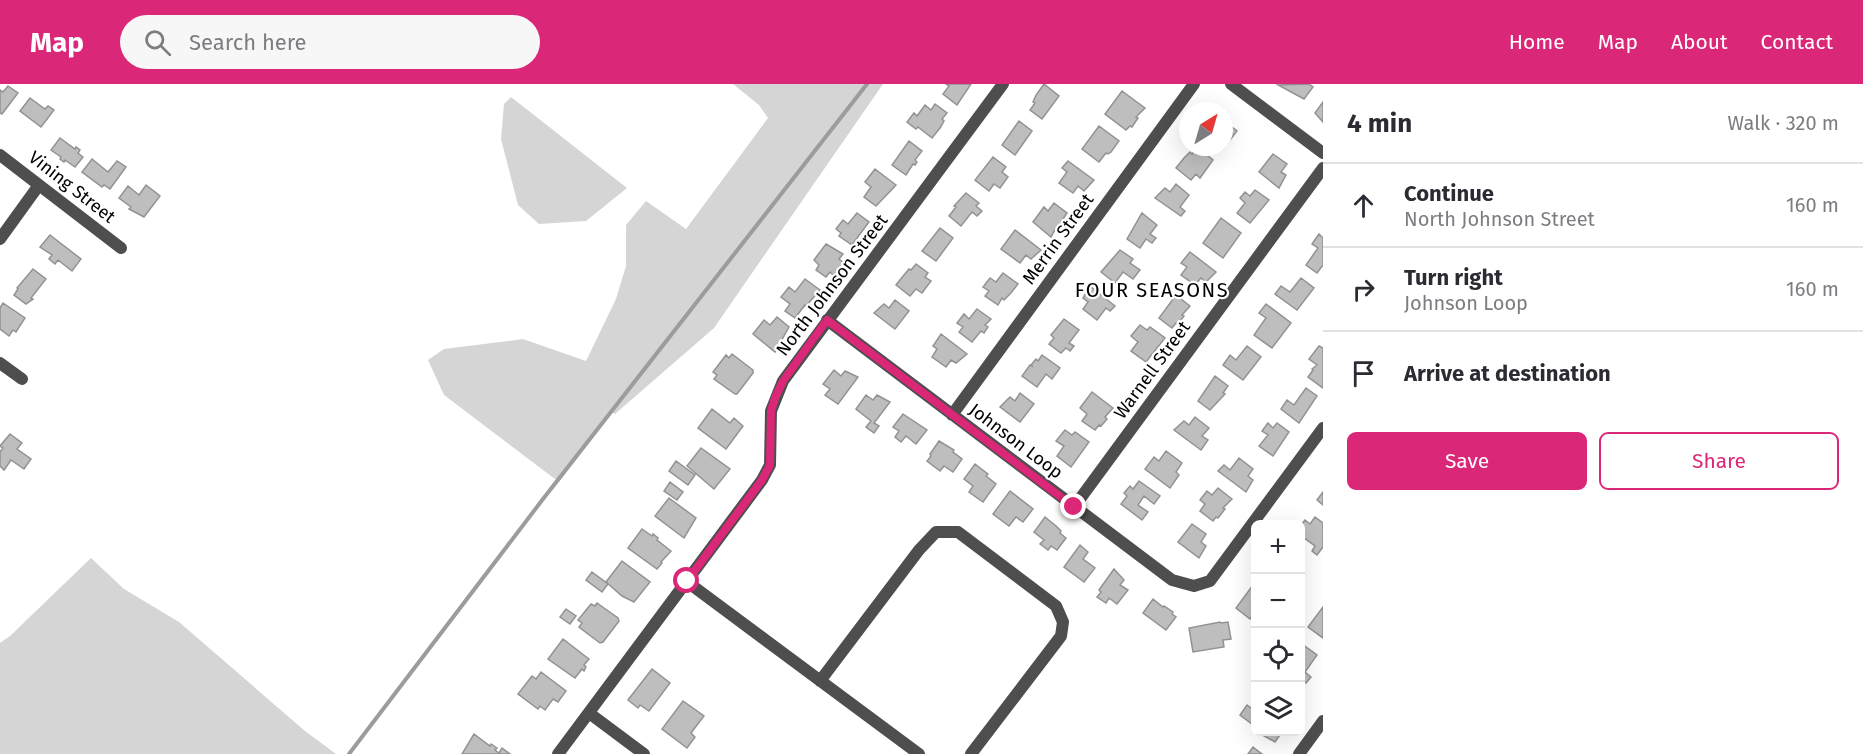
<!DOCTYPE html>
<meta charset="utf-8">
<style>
body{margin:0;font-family:"Fira Sans",sans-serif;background:#f7f7f7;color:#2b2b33}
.controls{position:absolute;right:18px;bottom:18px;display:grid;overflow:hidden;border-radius:9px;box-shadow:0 6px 24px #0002}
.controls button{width:54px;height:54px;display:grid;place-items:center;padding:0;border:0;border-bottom:2px solid #e1e1e2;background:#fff;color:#2b2b33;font:30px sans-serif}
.compass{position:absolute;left:1179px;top:18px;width:54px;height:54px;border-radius:50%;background:#fff;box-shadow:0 6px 24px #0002;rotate:37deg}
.stop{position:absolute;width:18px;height:18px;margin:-14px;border:4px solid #db2777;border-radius:50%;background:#fff}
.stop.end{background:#db2777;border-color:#fff;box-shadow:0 2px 6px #0008}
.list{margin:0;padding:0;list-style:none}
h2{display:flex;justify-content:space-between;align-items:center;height:78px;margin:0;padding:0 24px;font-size:26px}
h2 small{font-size:20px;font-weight:400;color:#7c7c81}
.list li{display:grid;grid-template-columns:39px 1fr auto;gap:18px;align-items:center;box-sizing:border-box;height:84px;padding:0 24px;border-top:2px solid #e1e1e2}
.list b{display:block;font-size:22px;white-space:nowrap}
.list p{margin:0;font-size:20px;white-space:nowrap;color:#7c7c81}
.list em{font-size:20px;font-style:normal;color:#7c7c81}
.actions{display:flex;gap:12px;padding:18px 24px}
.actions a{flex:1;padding:14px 0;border:2px solid #db2777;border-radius:9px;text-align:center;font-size:21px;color:#db2777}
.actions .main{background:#db2777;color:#fff}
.icon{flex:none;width:33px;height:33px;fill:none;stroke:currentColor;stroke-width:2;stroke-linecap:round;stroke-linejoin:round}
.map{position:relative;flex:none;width:1323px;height:670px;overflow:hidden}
header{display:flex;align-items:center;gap:36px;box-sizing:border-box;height:84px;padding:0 30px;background:#db2777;color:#fff}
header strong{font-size:28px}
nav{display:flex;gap:33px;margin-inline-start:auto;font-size:21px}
.search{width:420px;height:54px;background:#f7f7f7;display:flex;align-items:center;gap:15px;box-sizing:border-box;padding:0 21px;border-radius:33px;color:#7c7c81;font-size:22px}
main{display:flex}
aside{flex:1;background:#fff}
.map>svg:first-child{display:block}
.green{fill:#d5d5d5}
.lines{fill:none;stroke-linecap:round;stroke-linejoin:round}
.stream{stroke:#9c9c9c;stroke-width:4}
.building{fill:#bebebe;stroke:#929292;stroke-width:1.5}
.minor{stroke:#4e4e4e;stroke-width:12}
.tertiary{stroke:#4e4e4e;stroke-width:12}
.route{stroke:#db2777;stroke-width:8}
.labels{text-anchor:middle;stroke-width:4.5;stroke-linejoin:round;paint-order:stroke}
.street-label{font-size:18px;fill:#000;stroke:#fff}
.neighbourhood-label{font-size:20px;letter-spacing:1.5px;fill:#000;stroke:#fff}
</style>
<header>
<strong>Map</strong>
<div class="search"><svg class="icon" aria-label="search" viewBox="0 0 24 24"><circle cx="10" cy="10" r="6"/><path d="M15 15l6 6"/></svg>Search here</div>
<nav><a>Home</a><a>Map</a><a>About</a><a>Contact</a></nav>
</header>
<main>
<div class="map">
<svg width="1323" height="670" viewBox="0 0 1323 670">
<rect width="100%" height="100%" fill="#fff"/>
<path class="green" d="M733,0h150l-169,244 -99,86 -3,-2 -53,70 -115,-87 -16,-35 16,-11 79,-10 63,22 30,-62 10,-33v-41l20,-24 40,28 82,-111 -9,-13z
M511,13l116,91 -41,33 -47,3 -21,-19 -17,-66 3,-35z
M91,474l33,31 55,33 126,109 31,23h-336v-111l10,-7z"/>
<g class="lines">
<path class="stream" d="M349,670l194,-255 324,-415"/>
</g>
<path class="building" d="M946,0h25l-14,21 -14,-11 6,-8z
M1044,0l15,12 -17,23 -12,-9 5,-7 -2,-1 3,-7z
M1309,0l4,3 -9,12 -26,-14z
M8,2l10,7 -16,21 -2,-1v-23l3,2z
M1122,7l23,17 -9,9 2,1 -6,9 -2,-1 -4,4 -21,-16z
M30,14l15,11 3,-3 6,4 -13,17 -21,-16z
M1323,18v20l-8,-9z
M935,20l12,9 -5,6 2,2 -4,7 -8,10 -14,-11 -2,2 -9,-7 7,-9 3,3 8,-11 6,5z
M1019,37l13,10 -17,24 -13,-10z
M1224,37l13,10 -14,18 -3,-2h4z
M1099,42l20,15 -8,11 -3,2 -2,-1 -7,9 -17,-13z
M60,54l15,11 1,-2 4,3 -2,3 5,4 -8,10 -10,-7 -1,2 -4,-3 1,-2 -10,-7z
M909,57l13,10 -7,9 2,2 -2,3 -2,-1 -7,11 -14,-10z
M1197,63l16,13 -13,18 -4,-4 -5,6 -15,-12 8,-10 6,-6 2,2z
M1273,70l14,10 -6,8 5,3 -7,13 -20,-16z
M993,73l13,10 -4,5 6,5 -8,11 -6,-4 -5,7 -14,-11z
M92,75l16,13 9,-11 9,6 -16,22 -6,-4 -2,2 -20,-15z
M1068,77l26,19 -10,11 -6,-5 -5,7 -14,-10 8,-11 -5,-4z
M875,85l21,16 -20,21 -12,-9 7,-10 -6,-5z
M1176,100l13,11 -9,12 5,4 -4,5 -26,-18 10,-10 5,4z
M146,101l14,11 -16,21 -15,-8 2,-2 -12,-9 9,-12 11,9z
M1255,106l14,10 -19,23 -13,-10 8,-10 -5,-5 5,-6 5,4z
M966,109l13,10 -3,3 6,5 -5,5 -5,-4 -11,14 -12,-10 7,-9 -2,-1z
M1054,119l13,10 -4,6 3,2 -6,8 -3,-3 -6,11 -18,-15 11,-15 4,4z
M857,129l12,9 -17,23 -13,-9 2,-3 -5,-4 7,-9 5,4z
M1142,129l15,12 -7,9 6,4 -4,5 -6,-4 -6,9 -13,-9z
M1221,134l20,15 -18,25 -20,-15z
M940,144l13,10 -17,23 -14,-10z
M1015,146l26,20 -10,9 -5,-4 -6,8 -19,-14z
M1319,150l4,4v27l-6,8 -11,-8 12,-17 -6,-4z
M50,151l31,24 -9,12 -14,-11 -3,4 -6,-5 3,-4 -12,-8z
M826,160l17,10 -4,5 5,4 -10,13 -4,-4 -4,5 -10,-7 3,-5 -5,-5z
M1120,166l13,9 -3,4 10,7 -7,9 -10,-7 -8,11 -14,-11z
M1190,168l26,20 -10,10 -5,-4 -6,7 -14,-10 6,-8 -6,-4z
M916,180l12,9 -3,4 6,4 -9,12 -6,-4 -6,7 -14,-11 8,-10 5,-6 2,1z
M33,185l13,10 -15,19 2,1 -7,5 -12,-9 4,-6 -1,-1z
M1003,189l15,11 -8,10 -6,6 -2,-2 -4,7 -13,-9 4,-5 -6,-4 7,-9 6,4z
M1301,194l13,10 -17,22 -22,-16 6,-8 9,6z
M805,195l15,11 -14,16 -1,-1 -10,13 -10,-7 5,-7 -9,-7 8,-10 6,5z
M1090,202l25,20 -5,5 -4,-3 -9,12 -14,-11 5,-7 -5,-4z
M1176,211l14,11 -8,9 2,1 -6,8 -2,-1 -4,5 -13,-10z
M895,216l14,11 -14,18 -21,-16 10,-9 5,4z
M3,219l22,15 -9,14 -3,-2 -4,6 -9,-7v-21z
M1266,220l25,19 -19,25 -18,-13 12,-17 -7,-5z
M977,225l14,10 -6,6 3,2 -4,6 -3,-2 -9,11 -13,-10 4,-5 -6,-4 7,-9 5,5z
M777,233l12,10 -14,25 -22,-18 11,-14 6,5z
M1064,235l15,11 -10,13 5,3 -4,5 -4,-3 -5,5 -12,-9 5,-6 -3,-3z
M1140,241l7,5 3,-3 15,11 -19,24 -15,-11 7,-9 -7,-6z
M941,250l26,20 -11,9 -5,-3 -5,7 -14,-10 5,-8 -4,-3z
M1247,262l14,11 -18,23 -20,-15 7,-10 6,5z
M1319,262l4,2v40l-15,-11 5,-7 -1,-1 5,-4 -8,-6z
M732,270l21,16v3l-16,21h-2l-21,-15 3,-4 -4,-3 13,-17 3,3z
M1042,271l18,13 -8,11 -6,-5 -9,13 -15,-11 8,-11 3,2 -2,-2 5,-6 2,2z
M834,286l7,6 4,-5 13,6 -20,27 -13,-9 5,-6 -7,-5z
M1215,292l13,10 -5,7 2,1 -15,16 -12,-9z
M1306,304l11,8 -18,27 -18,-14 6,-9 7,5z
M1092,308l21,16 -8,9 2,2 -6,7 -2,-1 -4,5 -13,-9 5,-7 -7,-6z
M1020,309l14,11 -14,18 -20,-15 10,-10 5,4z
M866,311l7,5 4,-5 13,7 -16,21 5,3 -5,7 -8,-6 5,-6 -15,-12z
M712,325l18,14 4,-5 9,8 -17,23 -28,-21z
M903,330l24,16 -11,14 -10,-8 -5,6 -6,-5 4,-6 -6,-4z
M1195,333l14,11 -7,8 6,4 -7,10 -27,-20 10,-9 5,4z
M1268,339l5,5 4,-5 12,9 -16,24 -14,-10 9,-11 -6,-4z
M1065,346l7,5 3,-3 14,10 -18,25 -14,-11 7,-10 -8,-5z
M10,350l12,9 -5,6 14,10 -7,10 -13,-9 -7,10 -4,-4v-14l3,-4 -3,-2z
M939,357l15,9 -1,2 9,7 -9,13 -9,-6 -4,5 -13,-10 4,-5 -1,-2z
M701,364l29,21 -16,20 -27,-23z
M1166,367l16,12 -6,9 3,3 -9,13 -25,-19 9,-12 5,4z
M1239,374l14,11 -5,7 5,4 -7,12 -28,-21 6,-6 6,5z
M676,377l19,14 -7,10 -19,-14z
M975,380l13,10 -2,2 10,8 -13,18 -14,-10 4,-6 -9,-7z
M1139,397l21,15 -6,8 -10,-8 -6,9 10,7 -6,8 -21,-16 6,-8 -3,-3 6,-7 3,3z
M670,398l13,10 -6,8 -13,-9z
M1218,404l14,11 -9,9 2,1 -7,9 -2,-1 -3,4 -13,-10 5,-7 -5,-4 7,-9 5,4z
M1010,407l23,18 -10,13 -7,-5 -7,9 -16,-12z
M1323,408v13l-6,-5z
M669,414l27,20 -12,20 -29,-22z
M1045,433l11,9 5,5 -1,2 6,5 -9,12 -6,-4 -3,4 -8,-6 4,-4 -10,-8z
M1315,433l8,6v24l-6,8 -5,-4 3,-5 -15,-11v-9l5,-6 5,4z
M1192,440l14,10 -5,8 5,4 -7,12 -21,-16z
M642,445l10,7 1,-2 5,4 -1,2 14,11 -10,11 1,1 -5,6 -29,-21z
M1080,461l8,7 -5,7 12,9 -11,14 -20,-15z
M622,477l28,21 -16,20 -12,-6 -16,-14z
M1114,485l10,11 -4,5 8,5 -11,14 -8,-6 -3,5 -9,-6 4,-5 -2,-2z
M592,488l16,12 -6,8 -16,-12z
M1253,501h3v26l-6,8 -14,-11z
M1153,515l10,8 1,-1 9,6 -1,2 4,3 -10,13 -23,-17z
M597,519l21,15 1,3 -16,21 -3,1 -21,-16 3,-4 -4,-3 13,-16 4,2z
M1323,523v31l-15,-11z
M566,525l10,7 -6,8 -10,-7z
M1220,538l1,1 7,-1 3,17 -8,1 1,7 -31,5 -4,-24z
M563,555l26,20 -5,6 2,2 -2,4 -2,-2 -7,9 -27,-19z
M1302,560l15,11 -12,17 6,5 -5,6 -6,-4v-33z
M652,585l18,14 -21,28 -9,-6 -2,3 -10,-8z
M541,588l25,19 -8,11 -5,-3 -8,11 -5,-4 -2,3 -20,-15 14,-18 4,3z
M683,617l21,15 -13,17 4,4 -8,11 -25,-19z
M1254,619l2,3 -3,3 3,2v16l-16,-12 7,-10 4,3z
M1257,648h25l-7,10z
M474,650l16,12 1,-2 6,4 -2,2 4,3 3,-5 8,6h-48z
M1253,663l9,7h-14z"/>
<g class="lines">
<path class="minor" d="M1231,0l92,69
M0,71l121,93
M0,155l39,-54
M827,236l345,260 22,6 16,-5 113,-153
M0,279l22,16
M952,331l242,-331
M1074,423l249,-339
M686,497l233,173
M820,597l99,-131 17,-18h22l98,74 7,16 -2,14 -90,118
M589,629l55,41
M558,670l204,-274 8,-15 1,-54 12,-30 220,-297"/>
<path class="tertiary" d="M1299,670l24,-33"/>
</g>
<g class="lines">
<path class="route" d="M687,497l75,-101 8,-15 1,-54 4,-13 8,-17 44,-61 247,187"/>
</g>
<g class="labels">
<g class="street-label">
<text transform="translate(72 103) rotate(38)" y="6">Vining Street</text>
<text transform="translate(1058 155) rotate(-54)" y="6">Merrin Street</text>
<text transform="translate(832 201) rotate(-53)" y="6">North Johnson Street</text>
<text transform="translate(1152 286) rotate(-54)" y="6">Warnell Street</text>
<text transform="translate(1016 357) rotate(37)" y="6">Johnson Loop</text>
</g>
<g class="neighbourhood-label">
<text x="1152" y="213">FOUR SEASONS</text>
</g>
</g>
</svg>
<div class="controls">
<button>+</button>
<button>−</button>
<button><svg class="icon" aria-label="locate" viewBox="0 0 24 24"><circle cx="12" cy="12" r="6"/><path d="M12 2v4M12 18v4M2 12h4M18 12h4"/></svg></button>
<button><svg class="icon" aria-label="layers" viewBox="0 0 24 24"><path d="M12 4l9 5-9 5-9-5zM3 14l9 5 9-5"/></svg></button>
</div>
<svg class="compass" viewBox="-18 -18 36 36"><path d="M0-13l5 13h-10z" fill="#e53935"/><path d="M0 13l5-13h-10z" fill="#7c7c81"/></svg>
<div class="stop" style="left:687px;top:497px"></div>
<div class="stop end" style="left:1074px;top:423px"></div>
</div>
<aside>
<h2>4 min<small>Walk · 320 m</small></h2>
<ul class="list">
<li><svg class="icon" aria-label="ahead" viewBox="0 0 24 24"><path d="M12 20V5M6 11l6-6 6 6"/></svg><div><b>Continue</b><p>North Johnson Street</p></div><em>160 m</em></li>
<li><svg class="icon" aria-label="right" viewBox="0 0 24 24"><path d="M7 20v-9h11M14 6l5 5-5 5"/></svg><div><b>Turn right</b><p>Johnson Loop</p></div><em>160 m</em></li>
<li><svg class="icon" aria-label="arrive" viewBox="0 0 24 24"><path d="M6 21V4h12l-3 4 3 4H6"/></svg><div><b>Arrive at destination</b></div></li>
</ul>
<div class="actions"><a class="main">Save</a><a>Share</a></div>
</aside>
</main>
